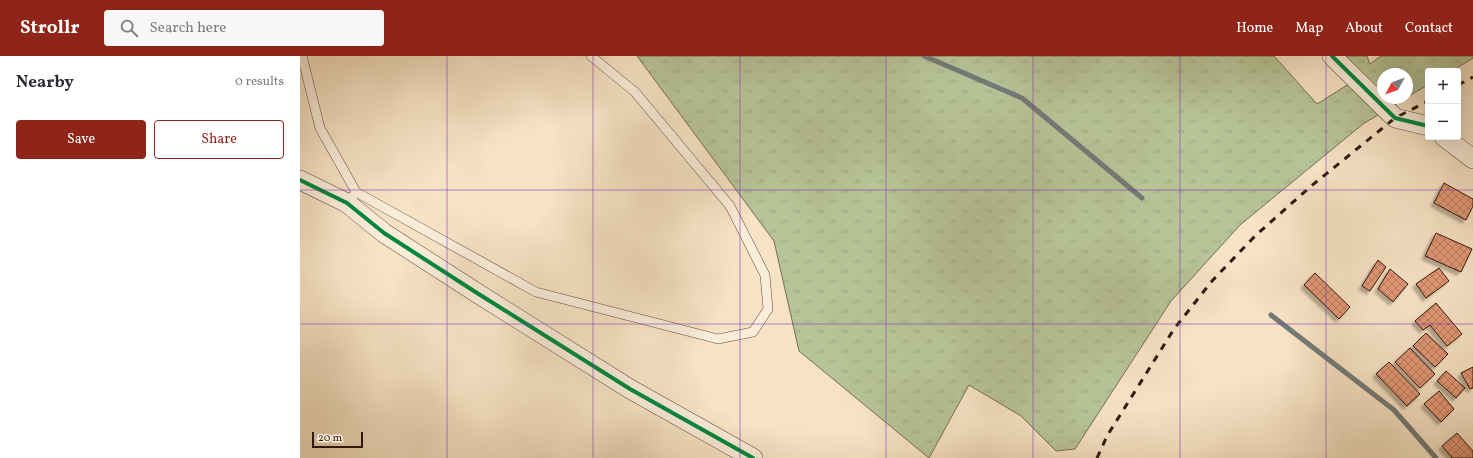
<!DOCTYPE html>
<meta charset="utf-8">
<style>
body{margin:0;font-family:Vollkorn,serif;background:#f7f7f7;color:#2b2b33}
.controls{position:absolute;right:12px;top:12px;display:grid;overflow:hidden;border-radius:4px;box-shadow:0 4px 16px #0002}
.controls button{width:36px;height:36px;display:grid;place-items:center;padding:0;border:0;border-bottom:1px solid #e1e1e2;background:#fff;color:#2b2b33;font:20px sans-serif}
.compass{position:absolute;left:1077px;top:12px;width:36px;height:36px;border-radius:50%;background:#fff;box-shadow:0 4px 16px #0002;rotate:229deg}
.scale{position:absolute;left:12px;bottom:10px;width:51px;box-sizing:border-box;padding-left:4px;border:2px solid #33180d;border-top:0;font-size:11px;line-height:14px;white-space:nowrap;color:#33180d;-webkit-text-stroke:3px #f9ecd9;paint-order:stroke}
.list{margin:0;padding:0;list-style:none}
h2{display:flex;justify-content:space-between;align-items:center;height:52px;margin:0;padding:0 16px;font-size:17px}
h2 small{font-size:13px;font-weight:400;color:#7c7c81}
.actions{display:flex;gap:8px;padding:12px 16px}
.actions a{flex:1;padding:9px 0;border:1px solid #8f2418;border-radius:4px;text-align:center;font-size:14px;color:#8f2418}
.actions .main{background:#8f2418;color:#fff}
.icon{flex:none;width:22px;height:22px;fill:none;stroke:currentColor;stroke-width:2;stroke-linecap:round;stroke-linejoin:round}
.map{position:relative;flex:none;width:1173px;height:402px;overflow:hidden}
header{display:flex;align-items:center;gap:24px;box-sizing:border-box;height:56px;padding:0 20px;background:#8f2418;color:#fff}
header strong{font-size:19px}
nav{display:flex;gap:22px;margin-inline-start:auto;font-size:14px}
.search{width:280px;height:36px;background:#f7f7f7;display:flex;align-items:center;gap:10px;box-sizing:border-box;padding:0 14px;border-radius:4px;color:#7c7c81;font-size:15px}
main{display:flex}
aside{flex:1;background:#fff}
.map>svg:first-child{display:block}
.grass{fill:url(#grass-tufts);stroke:#756e52}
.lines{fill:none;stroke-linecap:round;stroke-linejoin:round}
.stream{stroke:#737a76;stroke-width:5}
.building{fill:url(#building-cross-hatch);stroke:#33180d;filter:url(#shadow)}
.service-casing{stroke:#644a3b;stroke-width:10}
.minor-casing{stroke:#644a3b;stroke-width:20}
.service{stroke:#f9ecd9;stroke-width:9}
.minor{stroke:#f9ecd9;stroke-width:19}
.rail{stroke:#33180d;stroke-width:3;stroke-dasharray:7 7;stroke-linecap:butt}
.cycleway-casing{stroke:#f9ecd9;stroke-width:6}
.cycleway{stroke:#00873e;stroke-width:4}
.grid{fill:none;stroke:#7b2cbf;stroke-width:1;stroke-opacity:0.55}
</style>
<header>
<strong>Strollr</strong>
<div class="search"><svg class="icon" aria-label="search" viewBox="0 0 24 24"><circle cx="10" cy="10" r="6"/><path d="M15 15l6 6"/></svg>Search here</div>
<nav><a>Home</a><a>Map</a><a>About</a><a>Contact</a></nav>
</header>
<main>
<aside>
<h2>Nearby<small>0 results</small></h2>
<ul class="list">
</ul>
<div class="actions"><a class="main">Save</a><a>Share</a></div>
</aside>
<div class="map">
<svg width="1173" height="402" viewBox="0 0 1173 402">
<defs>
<pattern id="grass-tufts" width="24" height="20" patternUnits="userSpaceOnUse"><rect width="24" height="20" fill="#b7c498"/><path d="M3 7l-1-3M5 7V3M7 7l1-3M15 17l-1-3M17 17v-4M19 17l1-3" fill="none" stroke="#9ea882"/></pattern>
<pattern id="building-cross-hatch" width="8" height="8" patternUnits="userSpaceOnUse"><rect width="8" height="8" fill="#e19775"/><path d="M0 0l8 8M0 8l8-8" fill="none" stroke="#b77a5e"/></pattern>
<filter id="shadow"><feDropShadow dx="-3.5" dy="3.5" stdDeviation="1" flood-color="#0004"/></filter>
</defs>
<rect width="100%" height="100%" fill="#f6e2c4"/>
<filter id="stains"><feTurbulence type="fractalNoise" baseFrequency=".005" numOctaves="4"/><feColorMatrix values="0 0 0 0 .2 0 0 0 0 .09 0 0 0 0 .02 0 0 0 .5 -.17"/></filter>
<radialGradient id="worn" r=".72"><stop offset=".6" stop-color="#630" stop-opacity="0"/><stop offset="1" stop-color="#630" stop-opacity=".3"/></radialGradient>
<path class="grass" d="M337,0h637l43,48 35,-22 -9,-26h24l3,8 11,-8h92v2l-21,13h-24v14l-21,12v-23h-24v24h23l-43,26 -123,101 -69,76 -96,148 -19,2 -35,-35 -52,-31 -40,73 -130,-107 -25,-110z"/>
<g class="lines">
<path class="stream" d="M624,0l98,42 120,100
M971,259l123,95 42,48"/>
</g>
<path class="building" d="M1144,127l29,16v7l-7,14 -32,-17z
M1136,177l36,16 -11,23 -36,-16z
M1078,204l8,7 -16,24 -8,-5z
M1139,212l10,13 -23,17 -10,-14z
M1090,213l18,15 -15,18 -15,-13z
M1015,217l35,34 -11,12 -35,-34z
M1136,247l26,31 -15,12 -17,-21 -7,5 -8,-9z
M1126,277l22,21 -13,13 -22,-21z
M1110,292l25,26 -15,14 -25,-26z
M1089,306l31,32 -13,12 -31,-32z
M1173,311v21l-3,1 -9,-16z
M1146,315l19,17 -9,10 -19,-17z
M1139,335l15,18 -13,13 -17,-18z
M1157,377l16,18v7h-21l-10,-12z"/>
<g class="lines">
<g class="service-casing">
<path id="service" d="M2,0l18,72 36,64
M47,147l9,-11 180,100 182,47 35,-7 15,-23 -3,-34 -35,-69 -95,-114 -44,-36"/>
</g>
<g class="minor-casing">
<path id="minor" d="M1032,0l63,62 33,8
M1144,81l29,22
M0,124l47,23 37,30 93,60 153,96 123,69"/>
</g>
<use href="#service" class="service"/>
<use href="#minor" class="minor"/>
<path class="rail" d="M1158,29l15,-8
M797,402l10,-22 67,-107 38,-48 43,-45 55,-49 85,-69 33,-17"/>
<g class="cycleway-casing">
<path id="cycleway" d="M1032,0l63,62 33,8
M0,124l47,23 37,30 93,60 153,96 123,69"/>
</g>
<use href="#cycleway" class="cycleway"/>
</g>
<path class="grid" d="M147,0v402M293,0v402M440,0v402M586,0v402M733,0v402M880,0v402M1026,0v402M0,134h1173M0,268h1173"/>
<rect width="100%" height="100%" filter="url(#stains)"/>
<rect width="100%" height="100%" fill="url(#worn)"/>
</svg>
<div class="controls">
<button>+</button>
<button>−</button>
</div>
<svg class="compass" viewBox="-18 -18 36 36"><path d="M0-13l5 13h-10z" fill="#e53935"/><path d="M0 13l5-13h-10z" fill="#7c7c81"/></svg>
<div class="scale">20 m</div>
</div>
</main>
